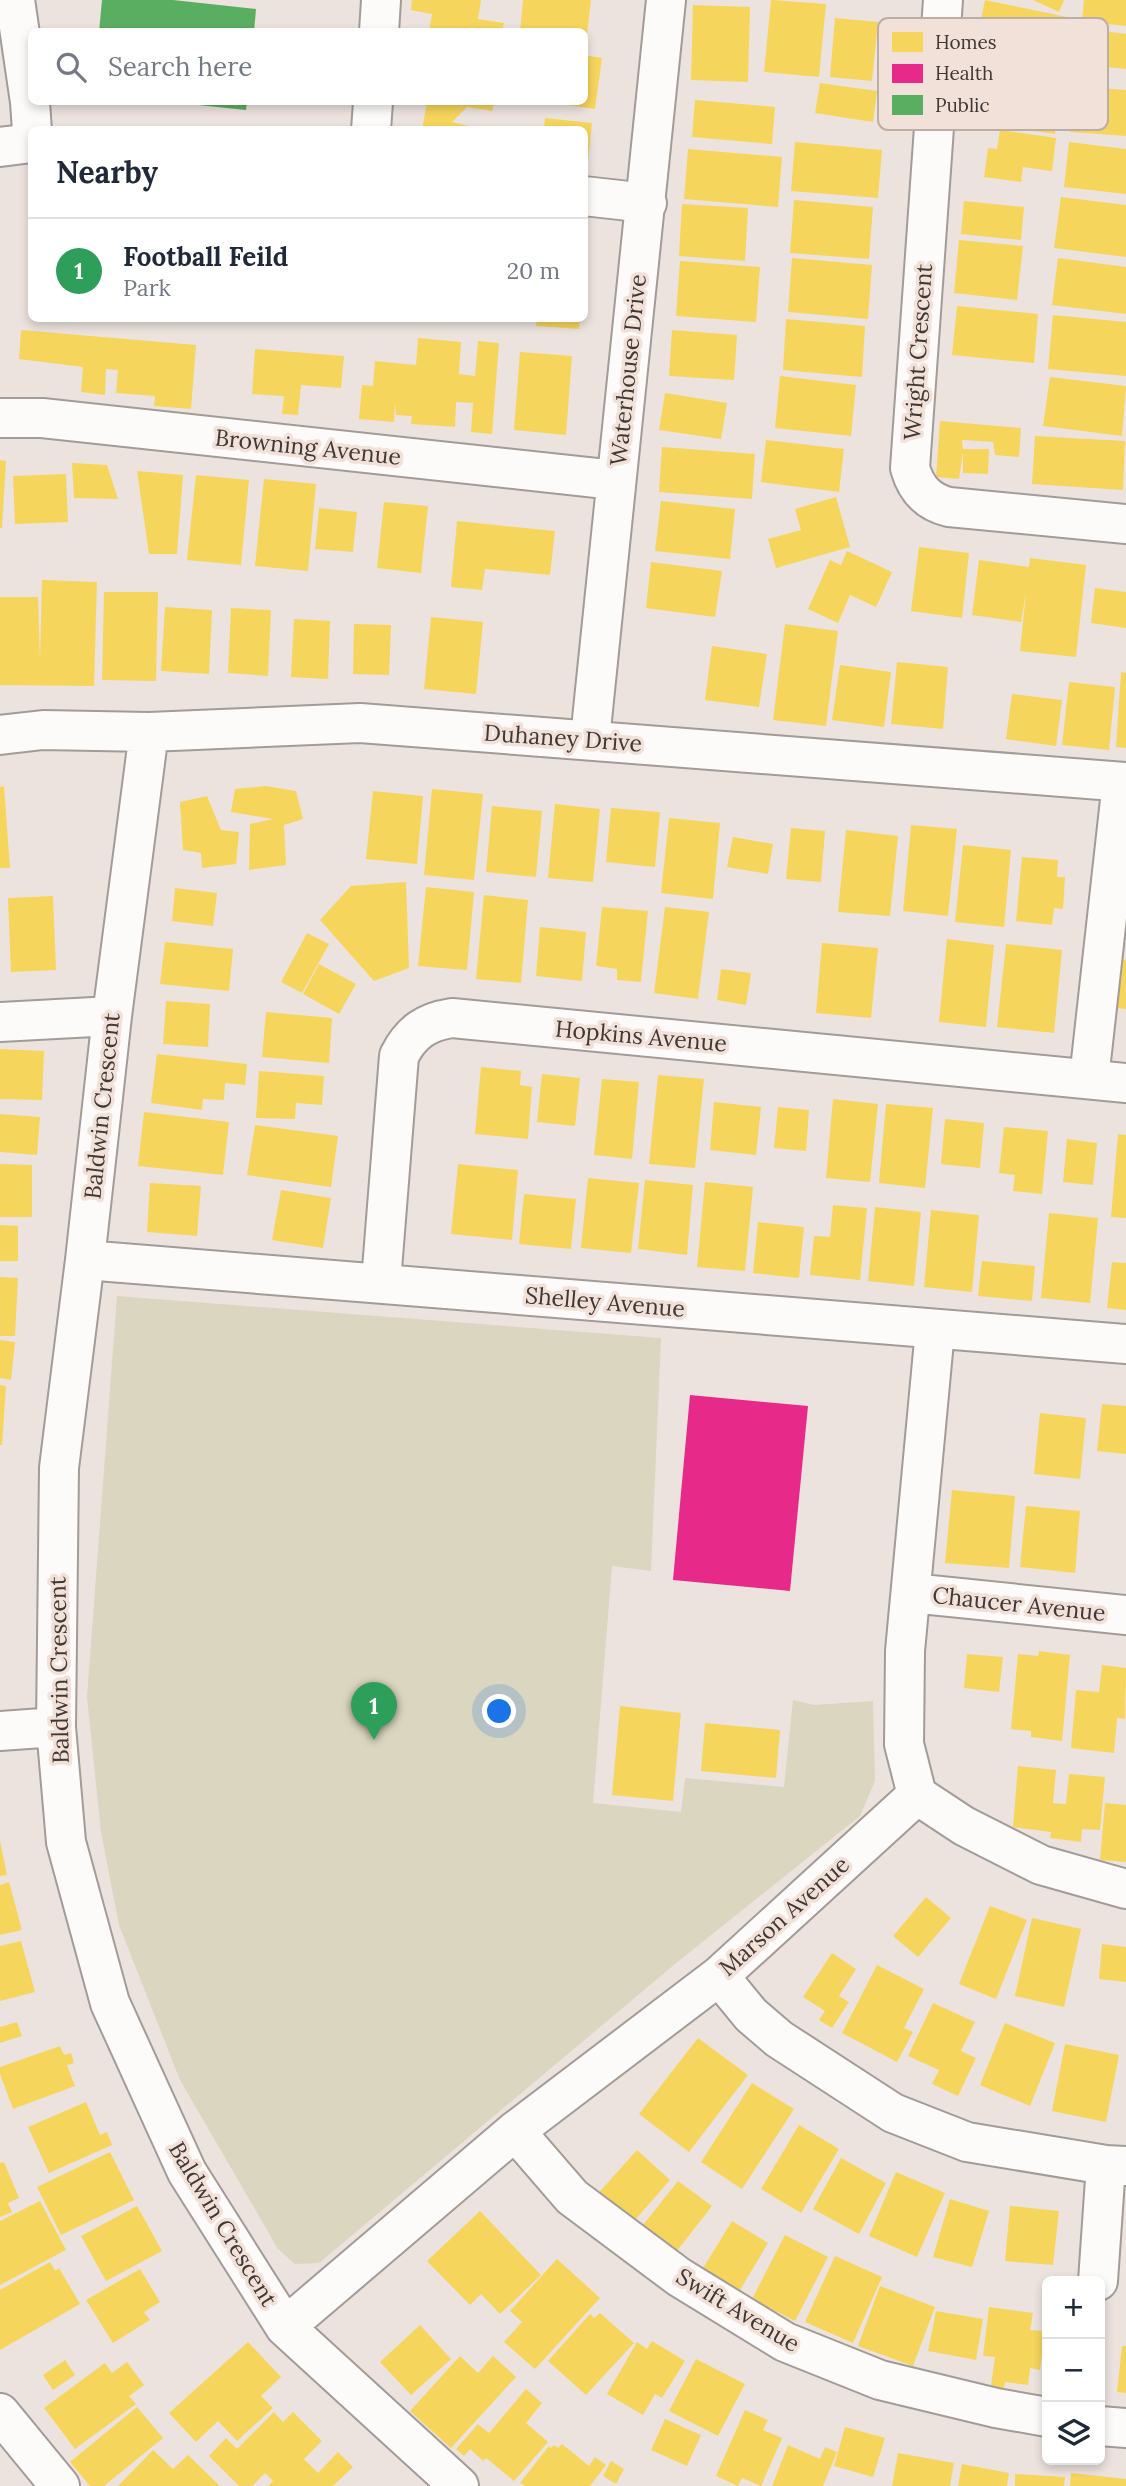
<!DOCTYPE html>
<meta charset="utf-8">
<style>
body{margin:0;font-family:Lora,serif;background:#f6f6f7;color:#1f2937}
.controls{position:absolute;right:21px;bottom:21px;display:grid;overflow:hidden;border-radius:10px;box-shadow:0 4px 10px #0003}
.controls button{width:63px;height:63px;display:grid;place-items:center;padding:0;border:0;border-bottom:2px solid #e0e1e3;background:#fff;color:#1f2937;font:35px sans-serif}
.you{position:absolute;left:500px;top:1712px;width:24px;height:24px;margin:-18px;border:5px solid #fff;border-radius:50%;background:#1a73e8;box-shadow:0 0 0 10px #1a73e833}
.badge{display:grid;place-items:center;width:46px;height:46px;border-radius:50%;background:#ea580c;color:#fff;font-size:23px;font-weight:700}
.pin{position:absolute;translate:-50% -58px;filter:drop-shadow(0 2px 4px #0008)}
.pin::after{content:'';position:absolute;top:37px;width:24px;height:21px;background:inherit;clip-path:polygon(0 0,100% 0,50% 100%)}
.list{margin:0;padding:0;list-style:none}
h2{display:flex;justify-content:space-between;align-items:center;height:91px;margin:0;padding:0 28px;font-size:30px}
h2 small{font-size:23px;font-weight:400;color:#747a83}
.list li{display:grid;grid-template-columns:46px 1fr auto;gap:21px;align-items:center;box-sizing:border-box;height:105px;padding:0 28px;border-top:2px solid #e0e1e3}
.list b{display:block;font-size:26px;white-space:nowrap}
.list p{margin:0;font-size:23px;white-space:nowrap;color:#747a83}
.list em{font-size:23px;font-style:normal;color:#747a83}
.icon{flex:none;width:38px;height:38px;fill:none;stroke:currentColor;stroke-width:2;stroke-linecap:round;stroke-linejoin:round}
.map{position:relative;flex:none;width:1126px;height:2486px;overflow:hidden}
.search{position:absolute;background:#fff;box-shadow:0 4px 10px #0003;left:28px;top:28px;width:560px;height:77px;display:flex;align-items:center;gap:18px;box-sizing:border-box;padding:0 24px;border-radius:10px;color:#747a83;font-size:26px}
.panel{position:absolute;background:#fff;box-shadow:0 4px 10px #0003;left:28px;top:126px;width:560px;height:196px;border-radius:10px}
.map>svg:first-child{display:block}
.green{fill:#dbd6bf}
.homes{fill:#f6d55c}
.health{fill:#e7298a}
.public{fill:#5aae61}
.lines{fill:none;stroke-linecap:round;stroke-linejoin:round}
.minor-casing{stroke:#a29b97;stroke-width:42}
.minor{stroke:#fcfbfa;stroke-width:38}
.labels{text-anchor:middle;stroke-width:7;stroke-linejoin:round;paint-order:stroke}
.street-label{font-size:23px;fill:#3f3835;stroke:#f2e1d8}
.key{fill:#f2e1d8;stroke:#bcaea7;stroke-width:2}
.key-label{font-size:19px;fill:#3f3835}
</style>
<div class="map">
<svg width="1126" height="2486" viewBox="0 0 1126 2486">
<rect width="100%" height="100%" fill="#ece3de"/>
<path class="green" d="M117,1296l544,42 -10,233 -39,-5 -19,237 88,9 4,-34 99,9 9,-87 21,5 59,-4 2,80 -15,35 -185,148 -356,299 -24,1 -17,-15 -98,-169 -61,-155 -18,-93 -14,-135z"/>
<path class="homes" d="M412,0h69l-3,19 26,4 -2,9h-73l3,-18 -21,-4z
M523,0h68l-5,42 -2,-10h-64z
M771,0l55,4 -7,73 -55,-5z
M985,0l87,18 -11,53 -87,-18z
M1033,0h31l-5,12z
M1084,0h42v26l-44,-5z
M693,5l57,2 -2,75 -57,-2z
M835,18l43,4 -6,59 -42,-4z
M1081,28l45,6v35l-49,-5z
M584,55l18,3 -7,51 -41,-6 30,-1z
M972,66l91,12 -8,56 -90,-13z
M820,83l57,8 -4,31 -58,-9z
M1073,86l53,4v46l-56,-4z
M695,100l80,7 -3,37 -80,-7z
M427,102h67l-2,9 -25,-4 -15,15 34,8h-64z
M545,118l47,5 -5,45 -3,-1v-37h-40z
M1000,130l56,8 -4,33 -29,-4 -2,15 -37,-5 4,-29 9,1z
M795,142l87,8 -4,48 -87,-7z
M1069,142l57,7v45l-62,-7z
M688,149l94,8 -4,50 -94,-8z
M1061,197l65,8v52l-72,-9z
M794,200l79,7 -4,52 -79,-6z
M964,201l60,6 -3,33 -60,-6z
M682,204l66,4 -3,53 -66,-5z
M959,240l64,6 -6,54 -63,-7z
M792,258l80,7 -4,54 -80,-7z
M1058,258l68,9v47l-74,-9z
M680,261l80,6 -4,55 -80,-6z
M957,306l81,8 -4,49 -82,-8z
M1053,315l73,7v54l-78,-7z
M537,318h43l-1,11 -43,-3z
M786,319l79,7 -3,51 -79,-7z
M21,330l175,15 -5,64 -37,-3 1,-10 -39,-3 2,-23 -12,-1 -1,26 -24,-3 2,-25 -64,-8z
M672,330l65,5 -3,45 -65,-4z
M418,338l43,4 -2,32 16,2 3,-35 21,2 -7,91 -21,-2 2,-29 -17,-1 -1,25 -44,-3 1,-8 -16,-1 -1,-12 -1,19 -35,-3 3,-34 11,1 2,-25 41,4z
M255,349l89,7 -3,32 -40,-3 -3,30 -16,-1 2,-18 -32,-2z
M520,352l52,4 -6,79 -52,-5z
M780,376l76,9 -5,51 -76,-8z
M1050,377l76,9 -4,50 -79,-10z
M665,393l62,10 -6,36 -62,-9z
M940,421l81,7 -2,29 -24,-2 -2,-13 -31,-2 1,9h26l-1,25 -25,-1v-21l-4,27 -23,-2z
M1035,436l90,5 -2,49 -91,-6z
M766,440l78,9 -5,43 -78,-10z
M662,447l93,7 -3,45 -93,-7z
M0,460l6,1 -4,67h-2z
M72,463l35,2 11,34 -44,-1z
M137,471l46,4 -6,79h-28z
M66,474l2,48 -53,2 -2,-48z
M196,475l53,5 -8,85 -54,-5z
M264,479l52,5 -8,87 -53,-5z
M836,497l14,50 -74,21 -8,-29 33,-9 -6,-21z
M661,501l74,8 -5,50 -75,-8z
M384,502l44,4 -7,67 -44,-5z
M319,508l38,4 -4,40 -38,-3z
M457,521l98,10 -5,44 -65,-6 -3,21 -31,-3z
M919,547l50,6 -7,65 -51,-7z
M847,551l45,21 -16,35 -26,-12 -12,28 -30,-14 22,-49 11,5z
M1030,558l56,7 -10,92 -56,-6 6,-58 -5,29 -49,-7 7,-55 50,7z
M651,562l71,9 -7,46 -69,-9z
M42,580l55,2 -3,104 -94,-1v-88h38l2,64z
M1095,588l31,4v36l-35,-5z
M104,592h54l-2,89 -54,-1z
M165,607l47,3 -3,64 -48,-3z
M231,608l40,2 -3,66 -40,-3z
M431,617l52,5 -7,72 -52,-5z
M294,619l36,2 -2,58 -37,-2z
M354,624l37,1 -2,50 -36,-1z
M785,624l53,7 -12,95 -53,-6z
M712,646l55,8 -8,53 -54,-7z
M897,662l51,5 -5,62 -52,-5z
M840,665l51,7 -7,55 -52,-7z
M1121,672l5,1v75l-10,-1z
M1069,682l46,5 -6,63 -47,-5z
M1012,694l50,6 -6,46 -50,-7z
M4,786l6,82h-10v-81z
M266,786l30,5 7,28 -19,6 2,40 -37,5 1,-46 23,-5 -42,-7 4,-23z
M432,789l51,5 -9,86 -50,-5z
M373,791l50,5 -6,68 -51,-5z
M207,796l14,34 18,2 -3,32 -34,4 -1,-15 -18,-3 -3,-48z
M555,804l45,5 -7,73 -45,-4z
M492,806l50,5 -6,66 -50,-5z
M611,808l49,4 -5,55 -49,-5z
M669,818l51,5 -7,76 -52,-6z
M911,825l46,4 -9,87 -45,-5z
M791,828l34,3 -4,51 -35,-3z
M846,830l52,6 -8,80 -52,-4z
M733,837l40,7 -5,30 -41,-7z
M963,845l48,5 -7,77 -49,-5z
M1022,857l36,3 -1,17h8l-2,32 -9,-1 -2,17 -36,-4z
M406,882l3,86 -35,13 -54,-61 31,-34z
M426,887l48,5 -7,78 -49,-4z
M175,888l42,5 -4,33 -41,-5z
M484,895l44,5 -7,83 -45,-4z
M53,896l3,74 -45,2 -3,-74z
M602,907l46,4 -7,71 -24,-2v-11l-21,-3z
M665,907l44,5 -11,87 -44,-6z
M540,927l46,5 -4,49 -46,-5z
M307,933l22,11 -27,49 -21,-11z
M947,939l47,6 -8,82 -47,-5z
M165,942l68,7 -4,42 -69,-7z
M822,943l56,5 -7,70 -55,-5z
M1006,944l56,6 -8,83 -57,-6z
M1120,959l6,1v49l-10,-1z
M319,964l37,20 -17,30 -36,-20z
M721,969l30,4 -5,32 -29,-5z
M166,1001l44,3 -2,43 -45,-3z
M266,1012l66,6 -3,45 -67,-6z
M0,1049l44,2 -2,49 -42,-1z
M157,1054l90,10 -2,21 -20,-2 -1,17 -21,-1 -1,11 -51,-7z
M481,1067l40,4 -1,14 12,2 -4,52 -53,-5z
M259,1071l65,5 -2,29 -26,-2 -1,16 -39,-1z
M542,1074l38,4 -5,48 -38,-4z
M658,1075l46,4 -9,89 -46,-4z
M602,1079l37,3 -7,77 -38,-4z
M833,1099l45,5 -8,78 -44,-4z
M714,1102l47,5 -5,48 -46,-5z
M886,1104l47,4 -8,80 -46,-5z
M778,1107l31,3 -3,41 -32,-3z
M144,1112l85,10 -6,53 -85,-9z
M0,1114l40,3 -3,38 -37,-3z
M945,1119l39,4 -4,45 -39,-4z
M255,1125l83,11 -7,51 -84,-12z
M1004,1127l44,4 -6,63 -29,-3 2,-16 -16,-2z
M1118,1134l8,1v83l-15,-1z
M1067,1139l30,4 -4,42 -30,-3z
M0,1164l32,1v52h-32z
M458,1164l60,6 -6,70 -61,-6z
M588,1178l51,5 -8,70 -50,-5z
M645,1180l48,5 -6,70 -49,-6z
M705,1182l48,5 -8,84 -48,-4z
M150,1183l51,3 -4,50 -50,-4z
M281,1190l50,8 -8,50 -51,-8z
M524,1194l52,5 -5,50 -52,-5z
M833,1205l34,3 -7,72 -50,-5 4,-39 16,1z
M875,1207l46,5 -7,74 -46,-5z
M931,1210l48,5 -7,77 -48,-5z
M1049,1213l49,5 -8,85 -49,-5z
M758,1222l46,5 -5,51 -46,-5z
M0,1225l18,1v35h-18z
M982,1261l53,5 -3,35 -54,-5z
M1112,1262l14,1v47l-19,-2z
M0,1277l18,1 -3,58h-15z
M0,1340l15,2 -4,38 -11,-2z
M0,1385l6,1 -4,59h-2z
M1102,1404l24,2v48l-29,-3z
M1040,1413l46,5 -6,61 -46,-5z
M952,1490l63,6 -6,72 -64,-5z
M1026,1506l54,5 -5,62 -55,-6z
M1039,1651l31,4 -8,86 -31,-4v-6l-20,-2 7,-75 20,2z
M967,1654l36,3 -4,35 -35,-4z
M1102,1665l24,3 -1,51 -8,-1 -3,35 -43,-5 5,-58 23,2z
M620,1706l61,7 -8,88 -61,-6z
M705,1723l75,7 -4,48 -75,-7z
M1018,1766l38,4 -3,33 13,1 3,-30 36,3 -5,53 -18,-1 -1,13 -31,-4 1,-6 -38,-5z
M1105,1803l21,2v57l-26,-2z
M0,1841l7,34 -7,1z
M9,1882l13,48 -22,5v-50z
M926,1897l25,21 -33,39 -25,-21z
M990,1906l37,14 -31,79 -37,-15z
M1032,1918l49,11 -17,78 -49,-11z
M21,1941l14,51 -35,9v-55z
M1102,1944l24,3v35l-27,-3z
M832,1953l24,16 -17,27 10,6 -17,26 -13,-8 6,-9 -22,-14z
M877,1965l47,24 -20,39 9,4 -16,30 -55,-29z
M933,2003l42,19 -14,29 15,7 -18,38 -26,-12 7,-14 -31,-14z
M17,2022l5,14 -22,7v-16z
M1005,2023l50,20 -25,63 -50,-21z
M698,2038l50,37 -59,77 -50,-38z
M1065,2044l54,11 -13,67 -54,-11z
M60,2046l4,9 7,-2 3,10 -7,2 8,21 -62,23 -13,-35v-7z
M752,2083l42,26 -52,80 -41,-27z
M86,2102l14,33 7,-3 5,13 -63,28 -21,-46z
M799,2125l40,24 -38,64 -40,-24z
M637,2150l33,30 -42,48 -34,-30z
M110,2152l24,48 -73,35 -24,-48z
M841,2158l45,25 -27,51 -46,-25z
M4,2162l15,36 -11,5 4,9 -12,5v-54z
M896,2172l49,21 -28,64 -48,-21z
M678,2181l34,25 -39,50 -34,-26z
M950,2199l39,12 -17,56 -39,-10z
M40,2201l26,49 -66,35v-64z
M137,2206l25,45 -56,30 -25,-45z
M1010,2206l49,5 -6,54 -48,-4z
M480,2211l61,64 -41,39 -19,-20 -11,11 -43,-44z
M732,2221l36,22 -31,52 -37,-22z
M785,2235l43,22 -33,64 -43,-22z
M835,2256l47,21 -29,66 -48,-21z
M557,2259l43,39 -65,71 -31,-27 18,-20 -12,-11z
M50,2262l5,9 4,-3 21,36 -80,46v-60z
M140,2269l20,33 -16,10 6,8 -37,23 -27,-43z
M880,2286l55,21 -22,59 -55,-20z
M989,2307l44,6 -3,17 15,1 -5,39 -10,-2 -2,17 -23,-3 -2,13 -13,-2 5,-36 -12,-1z
M936,2311l47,8 -7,41 -48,-9z
M600,2313l34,30 -48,52 -38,-34 42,-47 4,4z
M420,2325l31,34 -40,36 -31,-33z
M652,2341l33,20 -23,37 -7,-4 -12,21 -36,-21 30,-52 10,7z
M248,2342l33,35 -20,19 12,12 -36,33 -19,-20 -22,21 -27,-29z
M1122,2346h4v47l-9,-1z
M460,2356l18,17 15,-17 23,21 -65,71 -41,-37z
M696,2359l49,25 -27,52 -49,-25z
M65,2360l10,15 -22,15 -10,-15z
M127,2362l17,23 -15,11 7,8 -61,45 -31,-41 61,-45 7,10z
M526,2389l16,14 -16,20 22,19 -34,39 -28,-23 -3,3 -13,-12 -6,7 -8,-7 22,-25 11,9z
M137,2407l26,31 -59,48h-14l-20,-24z
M745,2410l23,10 -5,10 19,8 -21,48 -19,-8 -4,8 -22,-10z
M274,2412l9,10 10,-10 29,29 -18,18 14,14 20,-21 15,15 -20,19h-65l5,-5 -8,-8 -13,13h-13l-30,-30 17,-18 11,11z
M665,2419l36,16 -14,31 -36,-16z
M845,2427l40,11 -12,39 -39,-11z
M562,2444l27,22 6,-9 11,8 -16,21h-65l-5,-3 29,-37 2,2 3,-3 4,3z
M788,2445l32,14 5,-12 12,5 -14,34h-51z
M153,2450l20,19 15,-14 32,31h-102z
M898,2453l56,10 -4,23h-58z
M611,2461l13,8 -8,15 -13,-8z
M962,2464l47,9 -2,13h-49z
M1071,2473l55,6v7h-56z
M1015,2474l50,3 -1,9h-49z"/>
<path class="health" d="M690,1395l118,11 -18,185 -117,-11z"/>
<path class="public" d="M102,0h71l83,9 -2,23h-155z
M180,102h67l-1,8 -67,-7z"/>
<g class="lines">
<g class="minor-casing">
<path id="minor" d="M15,0l15,102 2,29
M943,0l-33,468c6,21 18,34 39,39l177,17
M379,32l2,-32
M371,130l2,-28
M0,147l32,-4
M584,196l63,7
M0,418h42l573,62
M149,732l-37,284 -27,244 -26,208 -3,259 10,115 44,161 77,169 98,155 174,159
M0,735l43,-5 106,2 211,-9 766,59
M590,739l76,-739
M0,1022l112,-6
M1089,1079l33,-297
M85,1260l1041,84
M381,1282l18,-226c12,-24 27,-34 53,-38l674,65
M911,1593l215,22
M0,1731l56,-4
M917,1795l47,31 77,39 85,24
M719,1976l32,39 28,24 114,74 74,29 139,23 20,1
M515,2131l57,66 107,80 106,65 95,38 116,28 51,9
M1098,2281l8,-116
M285,2327l230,-196 204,-155 198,-181 -13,-51 1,-93 30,-321
M0,2413l60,73
M1100,2426l26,2"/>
</g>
<use href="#minor" class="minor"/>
</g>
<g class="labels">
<g class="street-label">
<text transform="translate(918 352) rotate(-86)" y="8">Wright Crescent</text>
<text transform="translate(628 370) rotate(-84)" y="8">Waterhouse Drive</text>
<text transform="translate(308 447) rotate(6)" y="8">Browning Avenue</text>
<text transform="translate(563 738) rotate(4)" y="8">Duhaney Drive</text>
<text transform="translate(641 1036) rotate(5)" y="8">Hopkins Avenue</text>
<text transform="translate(102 1106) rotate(-84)" y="8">Baldwin Crescent</text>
<text transform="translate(605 1302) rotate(5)" y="8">Shelley Avenue</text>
<text transform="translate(1019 1604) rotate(6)" y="8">Chaucer Avenue</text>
<text transform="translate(59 1670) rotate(-91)" y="8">Baldwin Crescent</text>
<text transform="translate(784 1916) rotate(-42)" y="8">Marson Avenue</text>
<text transform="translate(223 2224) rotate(59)" y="8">Baldwin Crescent</text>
<text transform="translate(738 2310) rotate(31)" y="8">Swift Avenue</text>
</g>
</g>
<rect x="878" y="18" width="230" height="112" rx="10" class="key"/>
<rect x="892" y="32" width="31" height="20" fill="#f6d55c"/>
<rect x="892" y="64" width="31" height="19" fill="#e7298a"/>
<rect x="892" y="95" width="31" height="20" fill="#5aae61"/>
<g class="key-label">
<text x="935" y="49">Homes</text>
<text x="935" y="80">Health</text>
<text x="935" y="112">Public</text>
</g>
</svg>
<div class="controls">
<button>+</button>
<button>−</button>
<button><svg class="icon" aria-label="layers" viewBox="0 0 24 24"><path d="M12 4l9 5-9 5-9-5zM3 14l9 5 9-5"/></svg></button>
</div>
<div class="you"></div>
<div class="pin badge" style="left:374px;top:1740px;background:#2e9e5b">1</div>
<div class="search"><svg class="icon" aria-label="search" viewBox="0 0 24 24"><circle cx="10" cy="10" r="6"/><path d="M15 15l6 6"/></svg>Search here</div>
<section class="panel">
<h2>Nearby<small></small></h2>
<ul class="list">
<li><span class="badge" style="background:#2e9e5b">1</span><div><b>Football Feild</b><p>Park</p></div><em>20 m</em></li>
</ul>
</section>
</div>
